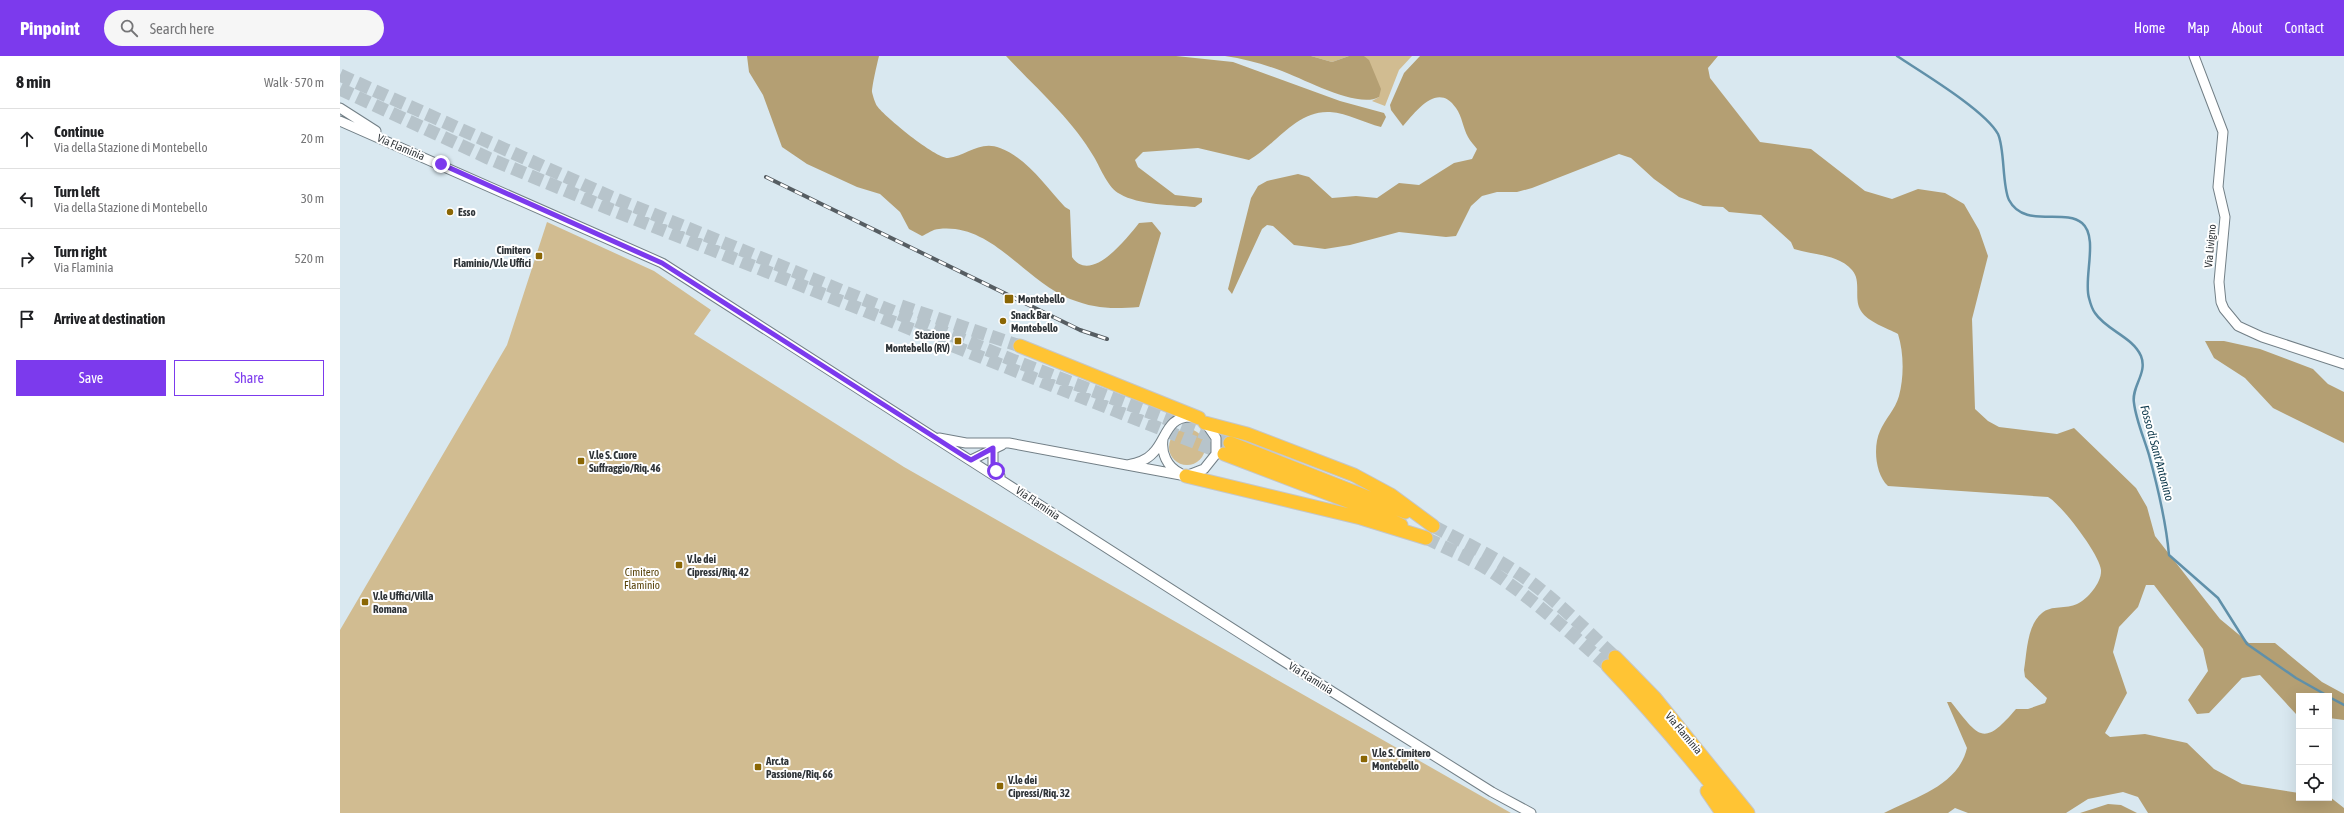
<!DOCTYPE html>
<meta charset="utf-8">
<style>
body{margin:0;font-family:"Asap Condensed",sans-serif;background:#f6f6f6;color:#202124}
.controls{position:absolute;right:12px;bottom:12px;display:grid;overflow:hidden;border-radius:0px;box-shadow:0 4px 16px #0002}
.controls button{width:36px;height:36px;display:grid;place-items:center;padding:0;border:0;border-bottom:1px solid #e0e0e0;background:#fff;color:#202124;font:20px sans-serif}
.stop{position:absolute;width:12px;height:12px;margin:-9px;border:3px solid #7c3aed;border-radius:50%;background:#fff}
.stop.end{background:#7c3aed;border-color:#fff;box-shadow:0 1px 4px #0008}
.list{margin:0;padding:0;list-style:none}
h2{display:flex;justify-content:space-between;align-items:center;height:52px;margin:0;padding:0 16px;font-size:17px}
h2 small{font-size:13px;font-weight:400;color:#757577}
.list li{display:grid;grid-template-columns:26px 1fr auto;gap:12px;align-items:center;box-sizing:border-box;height:60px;padding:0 16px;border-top:1px solid #e0e0e0}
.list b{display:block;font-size:15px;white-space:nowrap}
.list p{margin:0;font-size:13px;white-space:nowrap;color:#757577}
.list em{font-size:13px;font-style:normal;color:#757577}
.actions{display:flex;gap:8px;padding:12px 16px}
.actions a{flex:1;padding:9px 0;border:1px solid #7c3aed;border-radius:0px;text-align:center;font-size:14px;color:#7c3aed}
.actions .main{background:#7c3aed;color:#fff}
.icon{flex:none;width:22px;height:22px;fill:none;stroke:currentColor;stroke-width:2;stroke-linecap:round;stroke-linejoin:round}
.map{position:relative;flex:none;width:2004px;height:757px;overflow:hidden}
header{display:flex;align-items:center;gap:24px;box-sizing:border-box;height:56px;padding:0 20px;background:#7c3aed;color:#fff}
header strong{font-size:19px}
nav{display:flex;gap:22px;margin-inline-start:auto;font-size:14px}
.search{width:280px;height:36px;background:#f6f6f6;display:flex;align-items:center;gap:10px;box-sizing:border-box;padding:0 14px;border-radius:22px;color:#757577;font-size:15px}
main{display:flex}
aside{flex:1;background:#fff}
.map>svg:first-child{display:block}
.green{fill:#d1bc91}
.forest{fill:#b49f73}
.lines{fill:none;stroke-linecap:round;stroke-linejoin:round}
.stream{stroke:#6090a9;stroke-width:2.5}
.highway-tunnel{stroke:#b7c4cb;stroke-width:13;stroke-dasharray:13 6;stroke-linecap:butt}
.minor-casing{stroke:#727f86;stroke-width:11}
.highway-casing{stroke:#c5c6c7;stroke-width:15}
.minor{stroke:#fff;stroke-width:9}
.highway{stroke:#ffc434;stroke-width:13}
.rail-casing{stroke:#565d62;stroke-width:4}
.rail{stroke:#fff;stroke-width:2.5;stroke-dasharray:8;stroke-linecap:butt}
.route{stroke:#7c3aed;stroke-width:5}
.poi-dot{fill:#8a6604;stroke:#fff;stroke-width:1.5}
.labels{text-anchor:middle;stroke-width:4;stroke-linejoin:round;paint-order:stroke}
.street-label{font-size:11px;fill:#2f3438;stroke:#fff}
.poi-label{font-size:11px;font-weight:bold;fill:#2f3438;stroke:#fff;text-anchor:start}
.park-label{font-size:11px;fill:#584209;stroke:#fff}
.water-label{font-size:12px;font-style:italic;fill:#0e394c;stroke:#fff}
</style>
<header>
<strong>Pinpoint</strong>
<div class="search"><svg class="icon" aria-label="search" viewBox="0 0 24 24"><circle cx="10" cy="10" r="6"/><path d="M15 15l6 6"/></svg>Search here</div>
<nav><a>Home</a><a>Map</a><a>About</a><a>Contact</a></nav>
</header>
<main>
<aside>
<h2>8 min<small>Walk · 570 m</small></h2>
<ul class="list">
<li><svg class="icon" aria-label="ahead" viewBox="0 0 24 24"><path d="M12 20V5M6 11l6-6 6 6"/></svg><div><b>Continue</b><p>Via della Stazione di Montebello</p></div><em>20 m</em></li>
<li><svg class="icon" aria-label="left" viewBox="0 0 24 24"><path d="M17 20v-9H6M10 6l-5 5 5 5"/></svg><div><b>Turn left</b><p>Via della Stazione di Montebello</p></div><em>30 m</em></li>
<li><svg class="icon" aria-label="right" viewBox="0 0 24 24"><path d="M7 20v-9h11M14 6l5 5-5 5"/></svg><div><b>Turn right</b><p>Via Flaminia</p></div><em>520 m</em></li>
<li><svg class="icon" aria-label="arrive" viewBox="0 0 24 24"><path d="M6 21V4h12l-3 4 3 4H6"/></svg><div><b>Arrive at destination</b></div></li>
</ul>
<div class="actions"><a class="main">Save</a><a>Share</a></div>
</aside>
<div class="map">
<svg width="2004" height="757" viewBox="0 0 2004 757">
<rect width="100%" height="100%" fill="#d9e8f0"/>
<path class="green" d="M971,0h38l-17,6z
M1024,0h48l-13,14 -14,36 -13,-5 7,-4z
M207,166l107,49 57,39 -17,24 210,133 607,346h-1171v-183l167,-285z
M829 391a18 18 0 1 1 36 0a18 18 0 1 1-36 0Z"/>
<path class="forest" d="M407,0h132c-2,8 -7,30 -7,36 1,4 3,11 5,14 8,11 58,52 71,52 18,-2 32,-18 52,-10 27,10 46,39 65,59l5,3 2,47c19,28 55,-19 67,-34l13,-1 9,11 -22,74c-27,2 -43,2 -69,-8 -45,-18 -78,-76 -131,-70 -6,0 -12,5 -17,7l-13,-7 -9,-17 -20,-18 -23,-7 -50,-23 -25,-17 -19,-52 -14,-23z
M666,0h170l57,6 107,39 44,12 2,4 -5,10c-17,-4 -33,-14 -51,-15 -34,-2 -54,33 -81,48l-51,-12 -55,4 -8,8 3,7 37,28 27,3v4l-7,5c-21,-2 -57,-2 -75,-13 -12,-6 -19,-25 -26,-37 -22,-38 -58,-69 -88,-101z
M885,0h86l21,6 17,-6h15l5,4 12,29 -2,8c-21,12 -75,-18 -97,-26 -19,-7 -37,-12 -57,-15z
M1080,0h298l-10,12 2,10 50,64 51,7 54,42 27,8 26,-10 27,4 19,11 15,26 9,26 -16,63 3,90 13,12 11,6 58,7 17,-6 62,60 11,19 8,29 65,83 29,24h26l47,39 22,12v26l-15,-2v-22h-30v18h-3l-36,-39 -18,3 -33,35 -12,1 -9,-14 20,-29 -5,-22 -49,-64h-8l-8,22 -19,20 -6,25 14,41 -22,40 5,4 35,-3 42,9 27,26 28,15 57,9v5l31,-1 14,11v5h-196l-10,-16 -15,-5 -35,7 -22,14h-98l-13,-5 -7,5h-64c31,-16 74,-27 83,-65l-20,-46h4c28,35 32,46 65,7h12l17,-6 2,-5 -22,-21 -1,-7c3,-18 3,-45 18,-57 9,-8 25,-4 35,-9 11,-5 25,-22 24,-34 -1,-15 -39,-65 -53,-73l-160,-11c-13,-12 -15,-40 -8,-55 5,-12 15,-21 19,-35 5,-19 5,-43 -1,-62 -11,-6 -30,-12 -37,-23 -8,-12 1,-30 -9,-41 -14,-16 -39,-15 -58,-21l-3,-7 -30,-27 -32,-3 -6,-5 -20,-1 -24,-9 -25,-18 -23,-21 -12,-4 -87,34 -15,4h-20l-15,4 -11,10 -15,30 -10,1 -47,-5 -49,13 -25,4 -31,-4 -21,-19 -6,-1 -5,4 -30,65 -4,-5 23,-91 7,-12 9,-5 31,-7 11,3 23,21 24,-2 21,2 22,-15 20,2 35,-22 18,-4 5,-10c-3,-4 -7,-8 -9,-12 -5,-9 -6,-21 -12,-29 -18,-27 -40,3 -53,18l-12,-16 -1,-5 14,-32z
M1865,285h19l36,8 53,20 15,15 16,8v51l-71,-35 -28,-30 -31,-20z
M1768,748l13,1 16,8h-57z"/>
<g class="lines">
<path class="stream" d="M1557,0c24,16 88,54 101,78 7,15 4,52 11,66 15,29 55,8 73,23 17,14 1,56 7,75 1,4 3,11 6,15 11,17 38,24 46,43 7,17 -10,31 -7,47 2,17 10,35 15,52 9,33 17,66 20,100l49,43 29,46 49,34 32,18
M1989,641l15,8"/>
<path class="highway-tunnel" d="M0,19l271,122 409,166 210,80
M0,33l148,69 117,49 619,247
M561,250l119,40
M1093,470c32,17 66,33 95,54 31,23 59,51 87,77
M1086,482c20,10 41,19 60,30 44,28 83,64 122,98"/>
<g class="minor-casing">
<path id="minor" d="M1854,0l29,76 -5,55 7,30 -6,65 2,20 3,7 14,17 24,11 82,27
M0,52l36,23
M0,65l322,142 615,394 215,135 39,21
M599,382l27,5h43l177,33 18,-7 12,-15v-16l-11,-16
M823,383c-2,14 4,28 17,34
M653,392v17l7,11
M631,404l31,-15
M787,409c9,-2 19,-4 26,-12 14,-14 13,-37 39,-36"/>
</g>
<g class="highway-casing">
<path id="highway" d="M680,290l179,72
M865,367l42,11 107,41 37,20 42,31
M890,387l175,69
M884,398l142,54 35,17
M846,420l175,42 65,20
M1275,601l40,41 93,115
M1268,610c45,47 86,96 126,147
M1367,735l15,22"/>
</g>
<use href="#minor" class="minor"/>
<use href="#highway" class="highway"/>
<g class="rail-casing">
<path id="rail" d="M426,121l314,153 27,9"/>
</g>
<use href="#rail" class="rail"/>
</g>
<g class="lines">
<path class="route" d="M101,108l221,99 302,193 7,4 22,-12v17l3,6"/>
</g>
<g class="poi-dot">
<circle cx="110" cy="156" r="4"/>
<rect x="195" y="196" width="8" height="8" rx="2"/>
<rect x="664" y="238" width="10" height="10" rx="2"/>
<circle cx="663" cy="265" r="4"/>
<rect x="614" y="281" width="8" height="8" rx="2"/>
<rect x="237" y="401" width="8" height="8" rx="2"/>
<rect x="335" y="505" width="8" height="8" rx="2"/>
<rect x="21" y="542" width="8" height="8" rx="2"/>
<rect x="1020" y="699" width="8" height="8" rx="2"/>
<rect x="414" y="707" width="8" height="8" rx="2"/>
<rect x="656" y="726" width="8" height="8" rx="2"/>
</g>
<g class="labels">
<g class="street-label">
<text transform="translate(61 91) rotate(23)" y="4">Via Flaminia</text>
<text transform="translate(1870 190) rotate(-85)" y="4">Via Livigno</text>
<text transform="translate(698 447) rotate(34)" y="4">Via Flaminia</text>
<text transform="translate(971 622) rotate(32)" y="4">Via Flaminia</text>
<text transform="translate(1344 677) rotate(50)" y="4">Via Flaminia</text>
</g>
<g class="poi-label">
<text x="118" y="160">Esso</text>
<text x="191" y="198" text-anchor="end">Cimitero<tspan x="191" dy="13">Flaminio/V.le Uffici</tspan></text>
<text x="678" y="247">Montebello</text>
<text x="671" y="263">Snack Bar<tspan x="671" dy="13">Montebello</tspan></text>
<text x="610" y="283" text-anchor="end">Stazione<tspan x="610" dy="13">Montebello (RV)</tspan></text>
<text x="249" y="403">V.le S. Cuore<tspan x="249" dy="13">Suffraggio/Riq. 46</tspan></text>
<text x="347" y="507">V.le dei<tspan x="347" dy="13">Cipressi/Riq. 42</tspan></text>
<text x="33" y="544">V.le Uffici/Villa<tspan x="33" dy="13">Romana</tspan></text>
<text x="1032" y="701">V.le S. Cimitero<tspan x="1032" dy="13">Montebello</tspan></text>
<text x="426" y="709">Arc.ta<tspan x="426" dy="13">Passione/Riq. 66</tspan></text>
<text x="668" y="728">V.le dei<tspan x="668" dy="13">Cipressi/Riq. 32</tspan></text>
</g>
<g class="park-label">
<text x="302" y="520">Cimitero<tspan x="302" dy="13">Flaminio</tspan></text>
</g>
<g class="water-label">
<text transform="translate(1817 397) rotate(75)" y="4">Fosso di Sant'Antonino</text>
</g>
</g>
</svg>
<div class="controls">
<button>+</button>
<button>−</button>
<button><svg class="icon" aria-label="locate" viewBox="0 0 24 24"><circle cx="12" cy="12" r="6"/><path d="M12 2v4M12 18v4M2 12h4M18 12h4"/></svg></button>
</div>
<div class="stop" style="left:656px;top:415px"></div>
<div class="stop end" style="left:101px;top:108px"></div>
</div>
</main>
